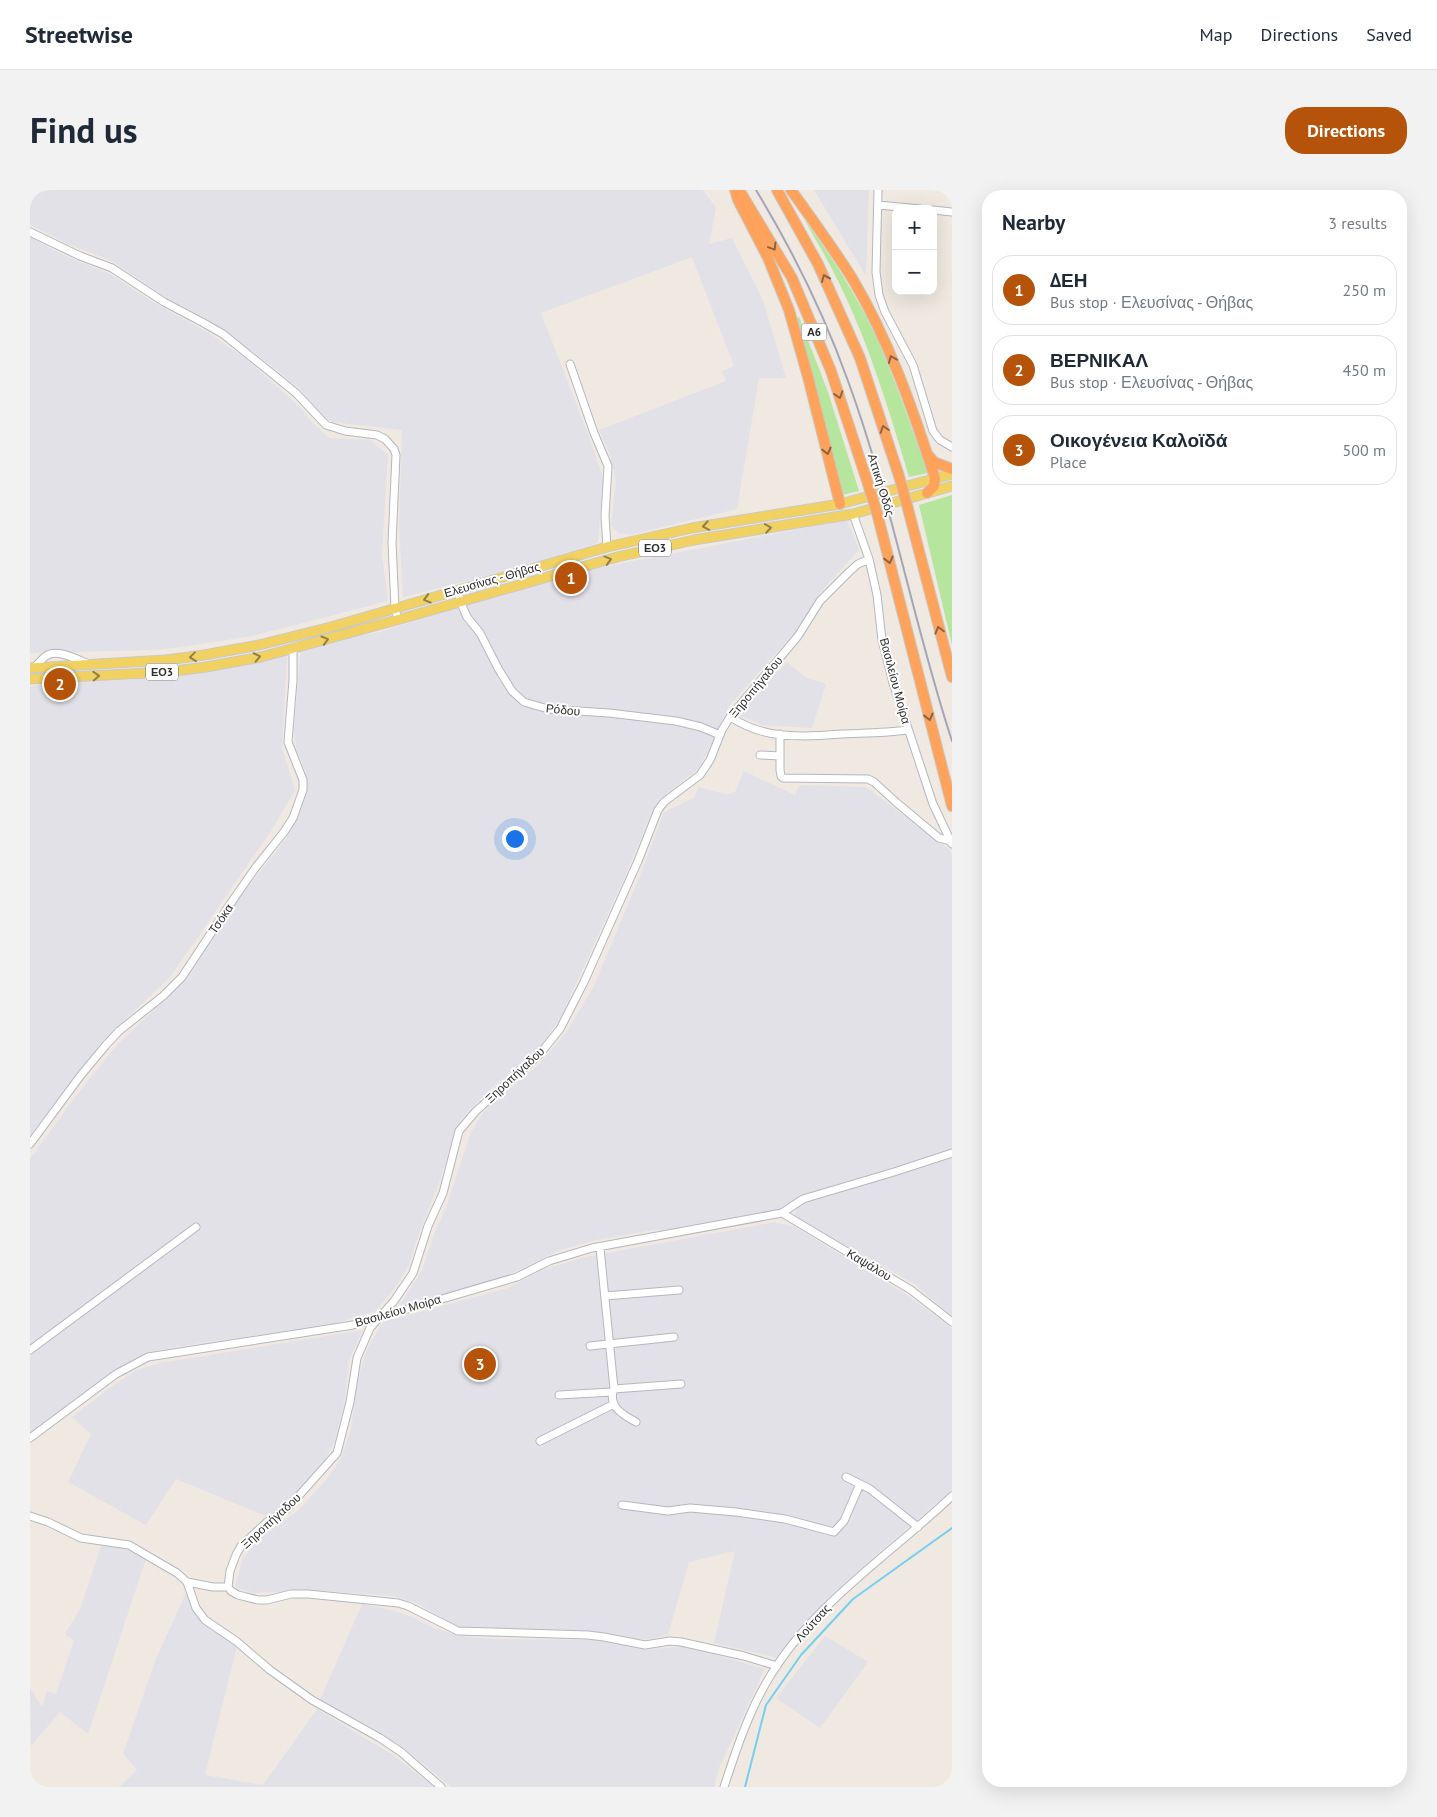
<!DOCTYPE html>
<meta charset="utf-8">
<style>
body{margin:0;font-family:"PT Sans",sans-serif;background:#f2f2f3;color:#1f2937}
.controls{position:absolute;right:15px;top:15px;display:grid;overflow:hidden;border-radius:10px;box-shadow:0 5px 20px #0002}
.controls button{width:45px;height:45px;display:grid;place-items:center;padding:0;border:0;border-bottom:1px solid #e0e1e3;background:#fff;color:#1f2937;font:25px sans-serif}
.you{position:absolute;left:484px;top:648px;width:18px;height:18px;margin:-12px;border:4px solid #fff;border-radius:50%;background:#1a73e8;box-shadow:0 0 0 8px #1a73e833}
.badge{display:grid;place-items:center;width:32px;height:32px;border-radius:50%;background:#b45309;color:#fff;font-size:16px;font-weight:700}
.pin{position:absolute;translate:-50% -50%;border:2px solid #fff;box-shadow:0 1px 5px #0006}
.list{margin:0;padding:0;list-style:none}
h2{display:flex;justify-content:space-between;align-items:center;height:65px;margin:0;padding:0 20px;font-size:21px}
h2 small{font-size:16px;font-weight:400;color:#747a83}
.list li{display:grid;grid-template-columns:32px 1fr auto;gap:15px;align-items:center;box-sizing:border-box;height:70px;margin:0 10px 10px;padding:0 10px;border:1px solid #e0e1e3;border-radius:20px}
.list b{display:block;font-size:19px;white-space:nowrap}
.list p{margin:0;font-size:16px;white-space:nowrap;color:#747a83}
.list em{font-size:16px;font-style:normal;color:#747a83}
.map{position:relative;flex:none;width:922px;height:1597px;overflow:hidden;border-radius:20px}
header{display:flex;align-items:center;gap:30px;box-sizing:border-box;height:70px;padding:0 25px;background:#fff;border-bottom:1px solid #e0e1e3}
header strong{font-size:24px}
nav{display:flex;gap:28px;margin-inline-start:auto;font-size:18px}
.intro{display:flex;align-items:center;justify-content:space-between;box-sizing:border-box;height:120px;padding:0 30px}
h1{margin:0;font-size:35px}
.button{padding:12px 22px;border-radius:20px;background:#b45309;color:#fff;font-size:18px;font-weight:700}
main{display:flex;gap:30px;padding:0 30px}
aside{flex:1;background:#fff;border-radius:20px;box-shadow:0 5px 20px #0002}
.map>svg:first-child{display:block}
.industrial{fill:#e3e1e8}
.green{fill:#b6e59e}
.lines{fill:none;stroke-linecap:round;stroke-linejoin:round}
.stream{stroke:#75cff0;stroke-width:2}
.minor-casing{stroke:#b4b7c1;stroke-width:9}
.major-casing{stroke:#c9c9c9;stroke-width:11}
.highway-casing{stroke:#c9c9c9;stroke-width:12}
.minor{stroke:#fff;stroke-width:7}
.major{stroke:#f2d163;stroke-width:9}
.highway{stroke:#ffa35c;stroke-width:10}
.rail{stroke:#a3a6b8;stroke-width:2}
.highway-bridge-casing{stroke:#c9c9c9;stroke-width:12;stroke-linecap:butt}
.highway-bridge{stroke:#ffa35c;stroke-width:10}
.oneway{stroke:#8c6343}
.oneway2{stroke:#908048}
.labels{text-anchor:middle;stroke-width:4;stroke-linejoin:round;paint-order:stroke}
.shield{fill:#fff;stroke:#6d6d6d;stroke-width:1}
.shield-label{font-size:11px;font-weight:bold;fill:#2e2e2e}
.street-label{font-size:12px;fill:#2e2e2e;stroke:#fff}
</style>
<header>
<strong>Streetwise</strong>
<nav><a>Map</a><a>Directions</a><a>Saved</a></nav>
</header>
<div class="intro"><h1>Find us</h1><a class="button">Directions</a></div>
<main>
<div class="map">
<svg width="922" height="1597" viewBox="0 0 922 1597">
<rect width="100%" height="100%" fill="#efe9e1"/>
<path class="industrial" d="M0,0h673l13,18 -7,36 23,-6 31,62 23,78h-27l-22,131 -107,26 -12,-2 -7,-8 5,-43 -6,-27 -11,-25 127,-49 -4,-10 12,-5 -42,-109 -151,56 47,121 15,44 -5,65 -88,27 -107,27 -4,-70 3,-97 -70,-8 -11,-8 -22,-26 -40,-32 -52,-37 -41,-22 -56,-37 -40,-15 -40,-20z
M784,0h55l-3,86z
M0,47l33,18 47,19 46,30 53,29 37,26 43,38 13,12 7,10 20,19 42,2 17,15 -6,99 6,47 -136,35 -70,11 -27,3 -125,3z
M817,330l12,30 -34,37 -31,46 -65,73 -22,47 -9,16 -38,30 -8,12 -25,61 -65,143 -13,20 -21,25 -33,25 -29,28 -10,15 -16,52 -23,59 -8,26 -12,20 -21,26 -47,14 -128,18 -43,7 -33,14 -95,70v-275l39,-54 47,-59 71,-68 52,-80 47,-59 13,-24 7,-23 -1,-22 -9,-22 -2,-18 7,-84 79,-14 70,-22 42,-20 141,-29z
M257,463l-5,95 13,42 -24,41 -100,145 -70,67 -71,97v-454l149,-10z
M757,472l18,15 21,7 -14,44 -50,-3 -25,-11z
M714,581l51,24 4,-10 67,2 84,63 2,5v294l-153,47 -17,13 -33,8 -92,18 3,-6 -64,11 -39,11 -40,20 -33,12 -85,24 23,-37 12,-36 12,-26 25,-76 14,-22 54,-46 26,-30 28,-46 49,-117 22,-59 30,-14 4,-11 28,7 9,-2z
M922,967v160l-37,-33 -120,-67 1,-8 8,-7z
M745,1032l20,5 109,66 48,35v162l-77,66 -49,44 -48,58 -64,-15 21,-92 -46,11 -21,72 -16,5h-18l-22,-6 -153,-5 -40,-24 -25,-8 -79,-6 -62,3 -18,-6 7,-27 14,-18 17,-14 25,-17 27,-30 16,-22 10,-30 6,-47 10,-33 16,-27 125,-34 36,-19 41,-12z
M333,1140l-14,30 -5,44 -9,36 -9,18 -39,45 -21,13 -90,-37 -30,46 -78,-43 23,-48 -19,-17 39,-30 25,-17 24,-7 56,-9z
M71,1356l16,1 17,5 12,7 -58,175 -28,-22 -29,34 -1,-58 12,19 5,-16 9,3 18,-54 -9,-6 16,-27z
M156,1403l12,26 39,27 -32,129 58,10 54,-76 76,46 41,32h-315l18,-17 -14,-16 32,-93z
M332,1414l29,6 21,7 22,11 26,8 34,3 106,1 45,10 39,-4 81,23 -46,99 -5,19h-263l-43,-36 -32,-21 -56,-30z
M795,1446l43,26 -48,66 -44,-30z"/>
<path class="green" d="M774,29c27,37 52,75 72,118 20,44 35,90 52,136l-19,4c-21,-71 -43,-143 -77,-208 -9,-17 -19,-34 -28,-50z
M769,127l29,75 31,99 -17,4 -47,-177z
M922,305v150l-33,-140z"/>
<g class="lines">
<path class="stream" d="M715,1597l21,-82 35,-50 52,-56 99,-71"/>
<g class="minor-casing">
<path id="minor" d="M848,0l-2,82 3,23 6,17 28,53 20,66 7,9 12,7
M848,15l42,4
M903,20l19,2
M0,42l50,24 32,12 52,34 38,20 21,12 73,59 30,32 19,6 32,4 8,4 9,10 2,6 -4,88 3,65 3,12
M540,174l24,69 14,33 -3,50 2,31
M823,324l16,45 8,36 5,45 11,43 40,121 19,40
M428,400l2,11 7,16 13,16 19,37 13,21 12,11 24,7 61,4 67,8 25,6 19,8
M4,477c5,-3 7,-8 12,-11 11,-8 32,4 43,8
M700,527c10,6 20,11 31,14 26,7 55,5 81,3 22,-1 44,-1 66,-4
M750,544v36l1,6 2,2 85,1 6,3 23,21 42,35 12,3
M730,565l20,1
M0,954l51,-69 25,-30 13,-14 44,-35 19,-19 53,-80 21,-30 28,-35 9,-14 10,-28v-10l-15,-38 5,-62v-31
M752,1023l129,77 41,32
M570,1058l14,141c-7,17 9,26 22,33
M575,1106l74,-6
M560,1156l84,-9
M0,1160l166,-123
M584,1199l67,-5
M529,1205l53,-3
M0,1248l86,-64 32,-17 205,-32 164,-48 32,-16 43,-13 190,-35 21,-14 91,-27 58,-19
M510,1251l74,-37
M816,1287l24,12 48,38
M592,1315l46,6 22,-3 46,4 49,7 49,13 10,-11 16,-37
M0,1326l18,6 33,16 48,7 48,28 10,9 9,26 9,12 31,21 34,29 42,30 68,38 21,14 40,35
M157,1392l26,5h15
M198,1397l2,-16 6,-16 5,-9 26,-24 20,-13 50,-56 13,-51 7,-44 13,-30 24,-27 19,-28 15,-47 15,-33 16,-62 17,-20 63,-56 21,-26 24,-47 54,-121 20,-51 6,-8 36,-27 10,-15 12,-30 8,-13 68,-81 22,-35 29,-29 9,-8 11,-5
M198,1397l3,4 7,4 20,5h9l24,-6h17l90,9 10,3 50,25 130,4 16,2 41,8 25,-4 11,1 63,14 33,10
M694,1597c12,-37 25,-76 45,-109 43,-73 122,-124 183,-182"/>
</g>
<g class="major-casing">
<path id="major" d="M0,478l136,-8 38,-5 55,-10 72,-18 276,-80 85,-19 148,-24 112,-30
M0,489l136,-7 40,-5 55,-10 150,-41 206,-59 77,-17 159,-26 99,-28"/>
</g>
<g class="highway-casing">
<path id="highway" d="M705,0l3,10 30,58 21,52 19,67 32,127
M747,0l41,74 42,94 39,118
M761,0c21,29 42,58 61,88 37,62 61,132 83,200l-1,8 -7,7
M711,3l51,85 39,93 37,113
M898,265l6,7 18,7
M877,315l45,172
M847,323l75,293"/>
</g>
<use href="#minor" class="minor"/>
<use href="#major" class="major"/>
<use href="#highway" class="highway"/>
<path class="rail" d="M726,0c37,61 68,124 92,191 43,117 65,241 104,360"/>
<g class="highway-bridge-casing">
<path id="highway-bridge" d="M869,286l8,29
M838,294l9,29"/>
</g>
<use href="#highway-bridge" class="highway-bridge"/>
</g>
<defs><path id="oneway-chevron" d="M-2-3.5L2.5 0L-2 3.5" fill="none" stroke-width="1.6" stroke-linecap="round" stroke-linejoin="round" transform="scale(1.25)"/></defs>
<g class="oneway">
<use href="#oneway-chevron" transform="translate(743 57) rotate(59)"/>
<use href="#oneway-chevron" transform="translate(795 88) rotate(-114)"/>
<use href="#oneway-chevron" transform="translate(862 169) rotate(-112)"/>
<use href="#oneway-chevron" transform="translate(809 205) rotate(72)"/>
<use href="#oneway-chevron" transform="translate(854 239) rotate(-108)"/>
<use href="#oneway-chevron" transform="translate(797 261) rotate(76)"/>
<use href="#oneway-chevron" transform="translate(859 370) rotate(76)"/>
<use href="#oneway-chevron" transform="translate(909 440) rotate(-105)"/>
<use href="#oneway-chevron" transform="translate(899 527) rotate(76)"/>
</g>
<g class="oneway2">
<use href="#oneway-chevron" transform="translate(676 336) rotate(170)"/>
<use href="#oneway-chevron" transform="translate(738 338) rotate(-9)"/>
<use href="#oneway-chevron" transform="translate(578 370) rotate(-15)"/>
<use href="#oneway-chevron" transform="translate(397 409) rotate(164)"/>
<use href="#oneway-chevron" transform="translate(295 450) rotate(-16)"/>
<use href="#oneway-chevron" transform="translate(163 467) rotate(173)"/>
<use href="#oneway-chevron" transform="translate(227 467) rotate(-12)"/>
<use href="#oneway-chevron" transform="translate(66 486) rotate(-3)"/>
</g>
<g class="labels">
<g class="shield">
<rect x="771.5" y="133.5" width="25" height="17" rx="4"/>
<rect x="609" y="349.5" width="32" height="17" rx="4"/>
<rect x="116" y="473.5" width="32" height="17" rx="4"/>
</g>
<g class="shield-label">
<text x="784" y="146">Α6</text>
<text x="625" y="362">ΕΟ3</text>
<text x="132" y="486">ΕΟ3</text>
</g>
<g class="street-label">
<text transform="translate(851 295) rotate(73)" y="4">Αττική Οδός</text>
<text transform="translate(462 390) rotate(-16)" y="4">Ελευσίνας - Θήβας</text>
<text transform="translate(865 491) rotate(75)" y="4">Βασιλείου Μοίρα</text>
<text transform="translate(726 497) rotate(-50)" y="4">Ξηροπήγαδου</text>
<text transform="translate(533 520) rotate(6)" y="4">Ρόδου</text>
<text transform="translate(191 729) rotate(-56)" y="4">Τσόκα</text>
<text transform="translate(485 885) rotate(-43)" y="4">Ξηροπήγαδου</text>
<text transform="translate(839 1075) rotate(31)" y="4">Καψάλου</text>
<text transform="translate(368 1121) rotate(-16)" y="4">Βασιλείου Μοίρα</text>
<text transform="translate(241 1331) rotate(-42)" y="4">Ξηροπήγαδου</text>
<text transform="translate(783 1433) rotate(-48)" y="4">Λούτσας</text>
</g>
</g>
</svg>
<div class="controls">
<button>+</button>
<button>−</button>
</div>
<div class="you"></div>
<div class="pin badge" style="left:541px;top:388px">1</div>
<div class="pin badge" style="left:30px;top:494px">2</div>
<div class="pin badge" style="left:450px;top:1174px">3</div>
</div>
<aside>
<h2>Nearby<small>3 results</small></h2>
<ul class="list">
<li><span class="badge">1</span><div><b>ΔΕΗ</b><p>Bus stop · Ελευσίνας - Θήβας</p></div><em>250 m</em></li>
<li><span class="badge">2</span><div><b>ΒΕΡΝΙΚΑΛ</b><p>Bus stop · Ελευσίνας - Θήβας</p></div><em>450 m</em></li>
<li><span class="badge">3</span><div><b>Οικογένεια Καλοϊδά</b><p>Place</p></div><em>500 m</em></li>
</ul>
</aside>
</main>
